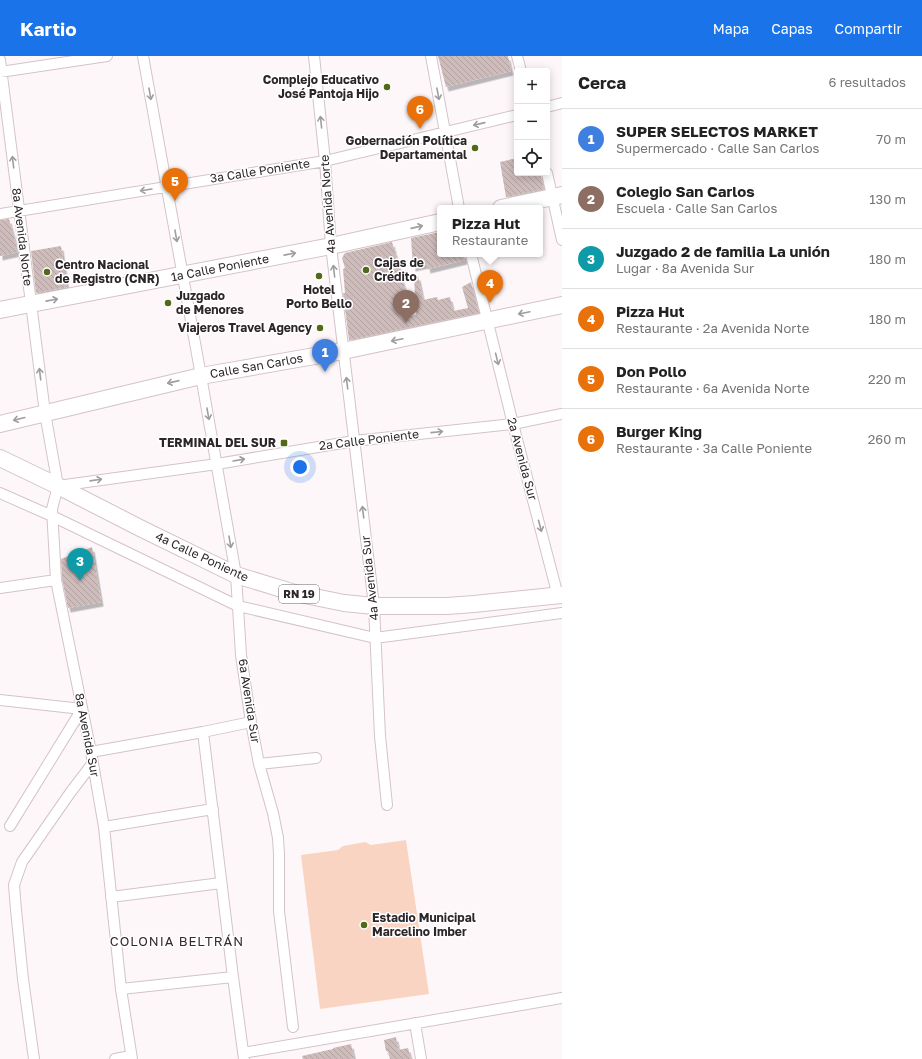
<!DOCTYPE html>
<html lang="es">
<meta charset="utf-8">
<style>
body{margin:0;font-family:"Golos Text",sans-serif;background:#f6f6f6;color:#222}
.controls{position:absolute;right:12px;top:12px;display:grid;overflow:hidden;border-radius:4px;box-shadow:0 2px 10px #0003}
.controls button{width:36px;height:36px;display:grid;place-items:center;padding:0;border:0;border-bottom:1px solid #e0e0e0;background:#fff;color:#222;font:20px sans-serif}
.you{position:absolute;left:300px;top:411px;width:14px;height:14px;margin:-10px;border:3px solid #fff;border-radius:50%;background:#1a73e8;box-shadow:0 0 0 6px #1a73e833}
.badge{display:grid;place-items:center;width:26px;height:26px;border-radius:50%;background:#1a73e8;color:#fff;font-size:13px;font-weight:700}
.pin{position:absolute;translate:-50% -33px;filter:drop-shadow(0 1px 2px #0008)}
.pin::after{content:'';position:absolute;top:21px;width:14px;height:12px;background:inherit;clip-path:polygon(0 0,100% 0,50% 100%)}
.popup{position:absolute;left:437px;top:149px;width:106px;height:52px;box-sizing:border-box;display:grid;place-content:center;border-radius:4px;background:#fff;filter:drop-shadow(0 1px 3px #0005);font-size:13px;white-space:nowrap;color:#767676}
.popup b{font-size:15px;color:#222}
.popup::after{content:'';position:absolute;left:50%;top:100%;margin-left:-8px;border:8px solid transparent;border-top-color:#fff}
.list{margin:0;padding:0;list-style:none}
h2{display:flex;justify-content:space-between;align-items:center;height:52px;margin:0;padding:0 16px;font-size:17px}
h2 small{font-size:13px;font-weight:400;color:#767676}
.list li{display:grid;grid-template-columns:26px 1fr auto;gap:12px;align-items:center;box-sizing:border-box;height:60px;padding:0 16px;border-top:1px solid #e0e0e0}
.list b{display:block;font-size:15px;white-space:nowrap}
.list p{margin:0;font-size:13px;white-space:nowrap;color:#767676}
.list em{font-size:13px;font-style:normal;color:#767676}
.icon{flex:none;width:22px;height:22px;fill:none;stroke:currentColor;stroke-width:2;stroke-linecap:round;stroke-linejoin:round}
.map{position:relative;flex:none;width:562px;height:1003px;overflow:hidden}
header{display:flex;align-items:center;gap:24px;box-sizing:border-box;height:56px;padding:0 20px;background:#1a73e8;color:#fff}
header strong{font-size:19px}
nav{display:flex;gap:22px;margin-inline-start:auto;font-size:14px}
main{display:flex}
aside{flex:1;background:#fff}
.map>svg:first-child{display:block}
.grass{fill:#fad4c2}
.building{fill:url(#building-back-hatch);filter:url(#shadow)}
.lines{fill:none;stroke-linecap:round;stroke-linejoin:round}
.street-casing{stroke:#d4c3c9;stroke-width:12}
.primary-casing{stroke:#d4c3c9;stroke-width:18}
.street{stroke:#fff;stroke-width:10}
.primary{stroke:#fff;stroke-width:16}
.oneway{stroke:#a09d9e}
.poi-dot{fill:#516919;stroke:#fff;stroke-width:1.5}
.labels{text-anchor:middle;stroke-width:3;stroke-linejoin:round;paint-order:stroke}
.shield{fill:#fff;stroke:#6b6768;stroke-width:1}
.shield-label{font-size:11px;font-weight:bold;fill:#2c2628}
.poi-label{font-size:12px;font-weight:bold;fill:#2c2628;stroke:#fff;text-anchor:end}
.street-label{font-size:12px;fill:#2c2628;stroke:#fff}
.neighbourhood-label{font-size:13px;letter-spacing:1px;fill:#382b30;stroke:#fff}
</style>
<header>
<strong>Kartio</strong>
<nav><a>Mapa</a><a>Capas</a><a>Compartir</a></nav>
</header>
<main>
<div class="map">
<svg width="562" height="1003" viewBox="0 0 562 1003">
<defs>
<pattern id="building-back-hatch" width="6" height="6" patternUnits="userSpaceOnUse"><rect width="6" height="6" fill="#cebcbb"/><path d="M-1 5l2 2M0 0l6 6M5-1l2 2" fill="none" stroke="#b1a1a1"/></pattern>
<filter id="shadow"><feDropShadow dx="2.5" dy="4.5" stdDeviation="0" flood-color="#0004"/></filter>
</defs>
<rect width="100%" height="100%" fill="#fef7fa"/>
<path class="grass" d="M406,784l23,154 -109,15 -19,-154 37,-5 5,-4 22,-4 6,3z"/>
<path class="building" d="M438,0h70l3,15 -65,16z
M517,102v15h23l4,16 -38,8 -6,-35z
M9,163l9,33 -18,4v-36z
M440,176v22h24l1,6 -37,9 -1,-5 -14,3 -2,-29z
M392,186l20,74 4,-1 -2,-39h4l5,24 14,-3 1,3 12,-3 3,14 15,-3 -6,-21 9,-5 8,31 -130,27 -6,-47h2l-2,-24 2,-1 -3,-10 3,-5z
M61,190l6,41 -31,6 -5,-42z
M92,491l9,55 -33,6 -6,-29 -1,-20z
M396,981l2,13 10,-2 3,11h-21l-2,-8h-2l-2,-11z
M351,988l3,14 -4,1h-47l-1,-3 31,-7v-1z"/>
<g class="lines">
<g class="street-casing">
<path id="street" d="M143,0l58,320 35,199 5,80 10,67 8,42 14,49 5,25 1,16v57l14,116
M314,0l11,105 6,85 43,360 6,130 7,69
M431,0l28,152
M517,0l4,15
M0,4l45,353 13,73 -6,23 4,71 35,172 13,75 17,162 11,70
M0,16l107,-16
M547,51l15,-4
M547,117l15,67
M0,158l325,-53 192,-46
M471,198l42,170 45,172
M58,430l159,-22 137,-23 159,-17 49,-10
M0,437l52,23 186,90 137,32 187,-25
M0,532l56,-8
M0,644l82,9 -72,117
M203,676l30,245 11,82
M91,696l112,-20 48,-10
M259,708l57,-6
M104,771l109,-18
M111,841l110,-14
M121,933l112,-12
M415,967l6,36
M243,997l319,-55
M34,1003l-11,-80 -7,-69 -2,-25 8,-23 48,-69 22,-29
M115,1003l16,-3"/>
</g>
<g class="primary-casing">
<g id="primary">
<path d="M501,152l61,-13"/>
<path d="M0,254l331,-64 109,-24"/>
<path id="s1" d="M0,368l201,-48 142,-25 219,-46"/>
<path d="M0,402l58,28 82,42 96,47 59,18 49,10 30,3h73l27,-2 88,-9"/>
</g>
</g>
<use href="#street" class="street"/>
<use href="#primary" class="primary"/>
</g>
<defs><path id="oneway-shaft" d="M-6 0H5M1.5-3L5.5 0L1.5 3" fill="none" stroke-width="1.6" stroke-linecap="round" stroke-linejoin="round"/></defs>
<g class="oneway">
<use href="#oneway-shaft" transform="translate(150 38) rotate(80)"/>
<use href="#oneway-shaft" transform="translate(438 38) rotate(79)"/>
<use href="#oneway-shaft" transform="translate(321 66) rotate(-96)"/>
<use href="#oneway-shaft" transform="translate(479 68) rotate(167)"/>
<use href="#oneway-shaft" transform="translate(13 106) rotate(-97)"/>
<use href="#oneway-shaft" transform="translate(146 134) rotate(171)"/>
<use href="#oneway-shaft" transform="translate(417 171) rotate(-13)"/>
<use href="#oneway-shaft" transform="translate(176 180) rotate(80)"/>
<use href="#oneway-shaft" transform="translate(290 198) rotate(-11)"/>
<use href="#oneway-shaft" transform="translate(334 215) rotate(-96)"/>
<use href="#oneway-shaft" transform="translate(52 244) rotate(-11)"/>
<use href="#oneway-shaft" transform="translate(524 257) rotate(168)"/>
<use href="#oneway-shaft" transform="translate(397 284) rotate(168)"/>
<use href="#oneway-shaft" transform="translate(497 303) rotate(76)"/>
<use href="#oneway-shaft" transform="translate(40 318) rotate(-97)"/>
<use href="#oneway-shaft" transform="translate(173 326) rotate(167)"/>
<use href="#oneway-shaft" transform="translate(347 327) rotate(-97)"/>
<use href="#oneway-shaft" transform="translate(208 358) rotate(80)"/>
<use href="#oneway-shaft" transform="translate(19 363) rotate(166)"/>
<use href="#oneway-shaft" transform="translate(437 376) rotate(-6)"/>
<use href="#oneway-shaft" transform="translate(239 404) rotate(-10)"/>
<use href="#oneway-shaft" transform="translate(96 424) rotate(-8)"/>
<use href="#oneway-shaft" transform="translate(363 456) rotate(-97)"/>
<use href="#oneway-shaft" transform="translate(540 470) rotate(75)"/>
<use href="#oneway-shaft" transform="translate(230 486) rotate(80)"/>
</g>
<g class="poi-dot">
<circle cx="387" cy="31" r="4"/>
<circle cx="475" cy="92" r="4"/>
<circle cx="366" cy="214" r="4"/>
<circle cx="47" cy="216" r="4"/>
<circle cx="319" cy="220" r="4"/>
<circle cx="168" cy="247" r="4"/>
<circle cx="320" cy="272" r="4"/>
<rect x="280" y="383" width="8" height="8" rx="2"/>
<circle cx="364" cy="869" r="4"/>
</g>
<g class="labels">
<rect class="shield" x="279" y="529" width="40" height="18" rx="3"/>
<g class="shield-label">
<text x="299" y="542">RN 19</text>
</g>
<g class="poi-label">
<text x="379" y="28">Complejo Educativo<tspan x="379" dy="14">José Pantoja Hijo</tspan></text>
<text x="467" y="89">Gobernación Política<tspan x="467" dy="14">Departamental</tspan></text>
<text x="374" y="211" text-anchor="start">Cajas de<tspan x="374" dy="14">Crédito</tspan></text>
<text x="55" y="213" text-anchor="start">Centro Nacional<tspan x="55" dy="14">de Registro (CNR)</tspan></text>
<text x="319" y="238" text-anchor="middle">Hotel<tspan x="319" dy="14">Porto Bello</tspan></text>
<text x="176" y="244" text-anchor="start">Juzgado<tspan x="176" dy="14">de Menores</tspan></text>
<text x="312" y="276">Viajeros Travel Agency</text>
<text x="276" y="391">TERMINAL DEL SUR</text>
<text x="372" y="866" text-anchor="start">Estadio Municipal<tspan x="372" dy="14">Marcelino Imber</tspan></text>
</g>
<g class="street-label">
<text transform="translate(260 115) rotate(-9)" y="4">3ª Calle Poniente</text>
<text transform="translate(328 148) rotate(-94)" y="4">4ª Avenida Norte</text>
<text transform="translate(22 181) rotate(83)" y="4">8ª Avenida Norte</text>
<text transform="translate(220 212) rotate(-11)" y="4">1ª Calle Poniente</text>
<text dy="4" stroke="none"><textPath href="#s1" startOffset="263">Calle San Carlos</textPath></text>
<text transform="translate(369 384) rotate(-7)" y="4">2ª Calle Poniente</text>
<text transform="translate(522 403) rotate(75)" y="4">2ª Avenida Sur</text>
<text transform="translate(202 501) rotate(25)" y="4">4ª Calle Poniente</text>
<text transform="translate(370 522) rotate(-96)" y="4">4ª Avenida Sur</text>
<text transform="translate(249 645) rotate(81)" y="4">6ª Avenida Sur</text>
<text transform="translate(87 679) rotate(79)" y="4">8ª Avenida Sur</text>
</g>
<g class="neighbourhood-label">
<text x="177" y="890">COLONIA BELTRÁN</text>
</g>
</g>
</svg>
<div class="controls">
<button>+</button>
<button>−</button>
<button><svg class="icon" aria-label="locate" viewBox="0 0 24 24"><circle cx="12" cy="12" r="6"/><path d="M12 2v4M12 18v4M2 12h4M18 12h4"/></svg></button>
</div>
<div class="you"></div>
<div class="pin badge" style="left:325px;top:316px;background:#3f7fe0">1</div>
<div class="pin badge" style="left:406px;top:267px;background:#8d6e63">2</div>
<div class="pin badge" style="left:80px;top:525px;background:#0f9aa8">3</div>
<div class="pin badge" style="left:490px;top:247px;background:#e8710a">4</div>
<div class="popup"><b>Pizza Hut</b>Restaurante</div>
<div class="pin badge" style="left:175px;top:145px;background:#e8710a">5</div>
<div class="pin badge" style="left:420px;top:73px;background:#e8710a">6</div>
</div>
<aside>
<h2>Cerca<small>6 resultados</small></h2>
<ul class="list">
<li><span class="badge" style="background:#3f7fe0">1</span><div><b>SUPER SELECTOS MARKET</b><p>Supermercado · Calle San Carlos</p></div><em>70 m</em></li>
<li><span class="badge" style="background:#8d6e63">2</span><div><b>Colegio San Carlos</b><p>Escuela · Calle San Carlos</p></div><em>130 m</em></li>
<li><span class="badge" style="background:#0f9aa8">3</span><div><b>Juzgado 2 de familia La unión</b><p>Lugar · 8ª Avenida Sur</p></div><em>180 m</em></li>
<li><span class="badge" style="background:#e8710a">4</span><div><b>Pizza Hut</b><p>Restaurante · 2ª Avenida Norte</p></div><em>180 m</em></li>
<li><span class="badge" style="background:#e8710a">5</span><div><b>Don Pollo</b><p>Restaurante · 6ª Avenida Norte</p></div><em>220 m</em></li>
<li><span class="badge" style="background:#e8710a">6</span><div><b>Burger King</b><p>Restaurante · 3ª Calle Poniente</p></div><em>260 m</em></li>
</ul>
</aside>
</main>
